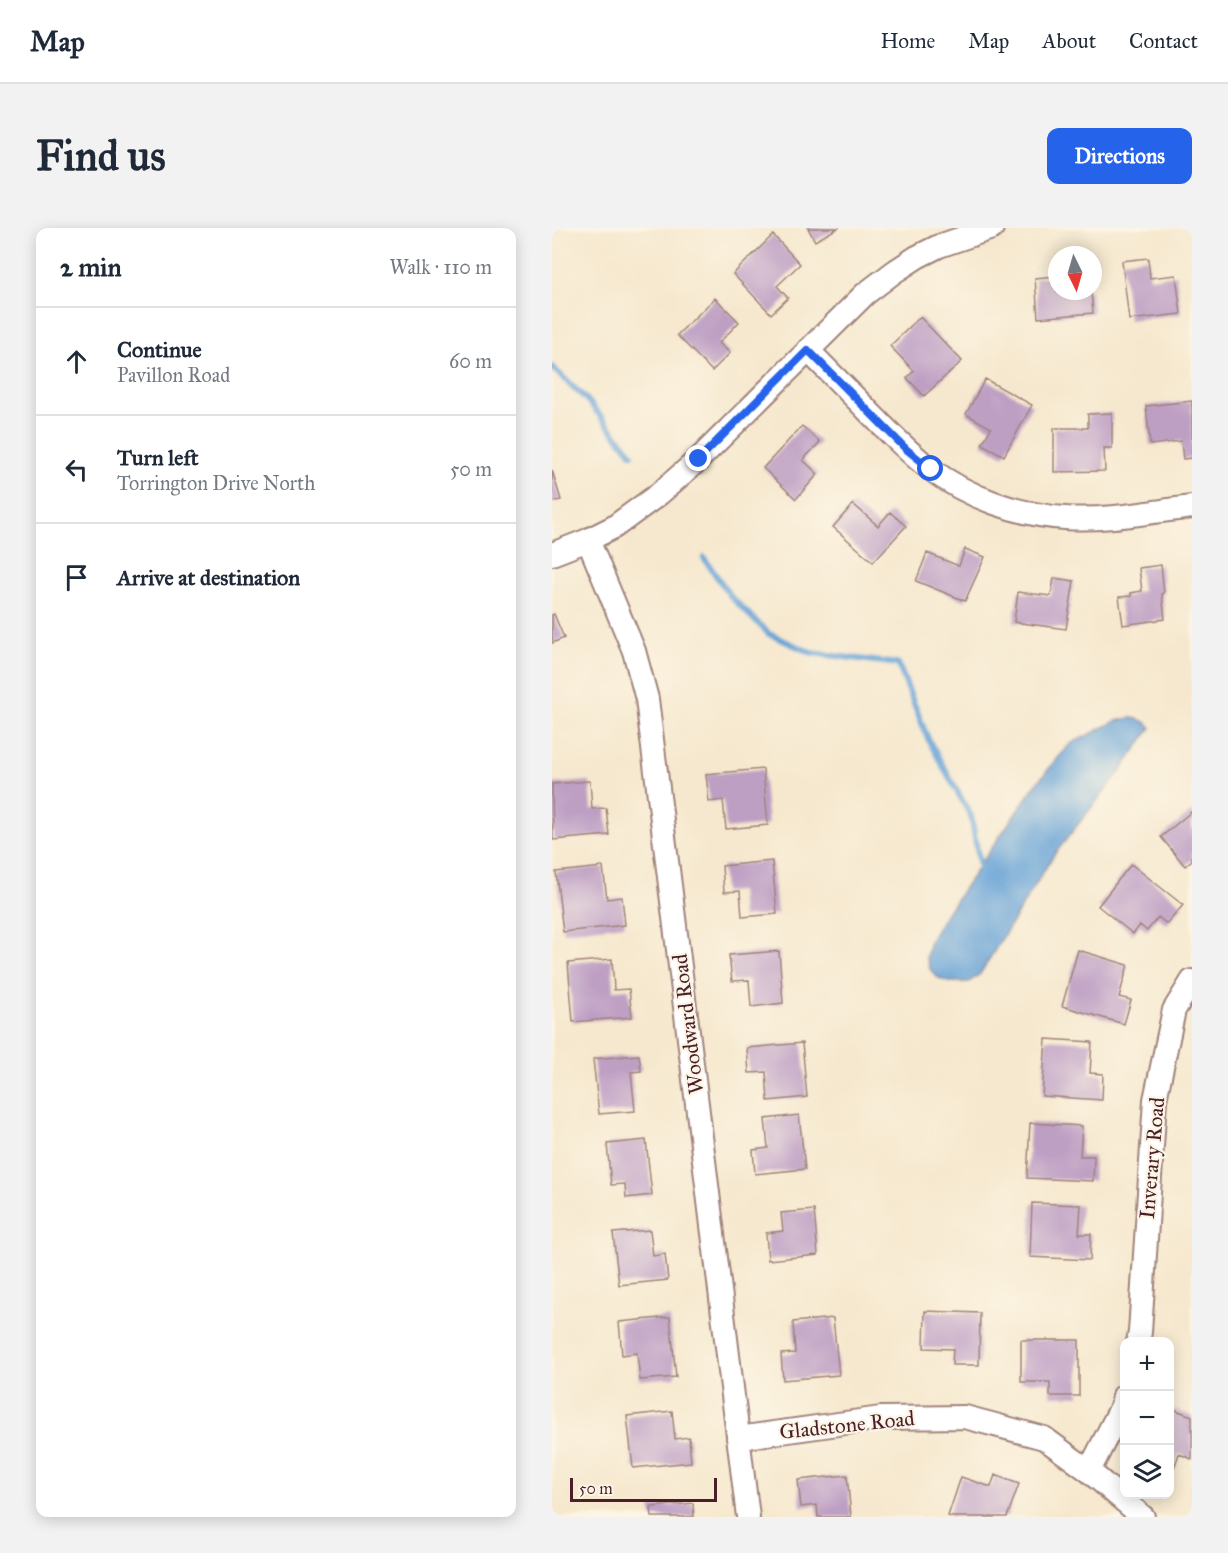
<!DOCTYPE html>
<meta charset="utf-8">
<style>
body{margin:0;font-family:"IM FELL Great Primer",serif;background:#f2f2f3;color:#1f2937}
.controls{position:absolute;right:18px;bottom:18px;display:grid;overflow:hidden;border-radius:12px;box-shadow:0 3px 15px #0003}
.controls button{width:54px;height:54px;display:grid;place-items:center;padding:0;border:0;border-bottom:2px solid #e0e1e3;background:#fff;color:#1f2937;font:30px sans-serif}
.compass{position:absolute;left:496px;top:18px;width:54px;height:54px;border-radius:50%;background:#fff;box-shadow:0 3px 15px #0003;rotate:175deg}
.scale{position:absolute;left:18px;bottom:15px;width:147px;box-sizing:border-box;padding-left:6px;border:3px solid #4a1f2b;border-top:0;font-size:16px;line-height:21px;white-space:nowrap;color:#4a1f2b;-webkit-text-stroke:4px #fcf5e5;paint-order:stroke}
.stop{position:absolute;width:18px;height:18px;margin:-14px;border:4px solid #2563eb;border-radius:50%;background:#fff}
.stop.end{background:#2563eb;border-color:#fff;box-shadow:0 2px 6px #0008}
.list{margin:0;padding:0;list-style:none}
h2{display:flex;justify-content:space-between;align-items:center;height:78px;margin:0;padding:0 24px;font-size:26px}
h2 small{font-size:20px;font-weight:400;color:#747a83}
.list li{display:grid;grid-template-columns:39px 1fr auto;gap:18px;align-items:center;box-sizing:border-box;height:108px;padding:0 24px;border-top:2px solid #e0e1e3}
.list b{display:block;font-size:22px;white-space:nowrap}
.list p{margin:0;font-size:20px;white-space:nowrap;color:#747a83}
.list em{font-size:20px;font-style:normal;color:#747a83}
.icon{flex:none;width:33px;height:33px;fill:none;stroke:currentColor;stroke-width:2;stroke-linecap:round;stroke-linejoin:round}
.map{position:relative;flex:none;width:640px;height:1289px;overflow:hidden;border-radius:12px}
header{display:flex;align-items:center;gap:36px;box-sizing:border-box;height:84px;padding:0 30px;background:#fff;border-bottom:2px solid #e0e1e3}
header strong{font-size:28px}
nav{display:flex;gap:33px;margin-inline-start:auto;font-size:21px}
.intro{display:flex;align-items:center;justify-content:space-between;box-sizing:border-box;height:144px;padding:0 36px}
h1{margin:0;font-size:42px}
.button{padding:15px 27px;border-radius:12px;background:#2563eb;color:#fff;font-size:21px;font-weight:700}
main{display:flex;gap:36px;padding:0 36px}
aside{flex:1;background:#fff;border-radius:12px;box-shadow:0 3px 15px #0003}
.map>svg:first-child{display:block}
.water{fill:#66a3d7;stroke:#586181;stroke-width:1.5}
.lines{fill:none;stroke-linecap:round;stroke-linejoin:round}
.stream{stroke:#66a3d7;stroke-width:6}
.building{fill:#be9fc4}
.street-casing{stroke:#a0847c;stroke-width:26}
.street{stroke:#fff;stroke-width:22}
.route{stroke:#2563eb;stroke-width:8}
.labels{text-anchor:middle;stroke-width:4.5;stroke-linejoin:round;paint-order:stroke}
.street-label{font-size:21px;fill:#4a1f2b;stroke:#fcf5e5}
</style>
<header>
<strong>Map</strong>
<nav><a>Home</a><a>Map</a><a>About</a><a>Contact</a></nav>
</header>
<div class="intro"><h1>Find us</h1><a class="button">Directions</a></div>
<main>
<aside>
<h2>2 min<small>Walk · 110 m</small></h2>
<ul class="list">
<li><svg class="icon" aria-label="ahead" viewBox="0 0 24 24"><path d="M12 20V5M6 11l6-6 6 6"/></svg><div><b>Continue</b><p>Pavillon Road</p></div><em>60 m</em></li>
<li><svg class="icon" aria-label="left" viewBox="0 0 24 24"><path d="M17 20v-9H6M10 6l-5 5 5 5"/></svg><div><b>Turn left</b><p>Torrington Drive North</p></div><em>50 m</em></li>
<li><svg class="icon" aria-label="arrive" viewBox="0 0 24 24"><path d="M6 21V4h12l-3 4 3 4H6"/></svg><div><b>Arrive at destination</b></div></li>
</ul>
</aside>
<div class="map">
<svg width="640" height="1289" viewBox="0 0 640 1289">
<rect width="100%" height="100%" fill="#fcf5e5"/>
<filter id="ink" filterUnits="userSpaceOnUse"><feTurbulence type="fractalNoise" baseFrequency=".0167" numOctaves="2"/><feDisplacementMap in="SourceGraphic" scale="12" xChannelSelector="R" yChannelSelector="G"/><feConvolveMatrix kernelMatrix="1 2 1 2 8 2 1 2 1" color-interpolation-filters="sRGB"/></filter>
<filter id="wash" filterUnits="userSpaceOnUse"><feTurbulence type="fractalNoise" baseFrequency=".008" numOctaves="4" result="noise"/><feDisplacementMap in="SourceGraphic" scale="24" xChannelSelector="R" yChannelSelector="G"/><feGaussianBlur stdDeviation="1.35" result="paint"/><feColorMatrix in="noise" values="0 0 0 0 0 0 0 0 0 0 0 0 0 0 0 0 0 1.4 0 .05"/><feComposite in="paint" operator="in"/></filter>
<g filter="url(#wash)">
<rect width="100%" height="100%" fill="#f6e8ce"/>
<path class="water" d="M579,490c8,1 15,2 20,10l-29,41 -69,87 -73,118 -11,8h-21l-11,-5 -7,-8 -4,-12 4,-16 12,-21 94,-136 34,-40 46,-23z"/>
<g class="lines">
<path class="stream" d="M0,139l36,34 44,53
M152,330l27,39 38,37 43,19 86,11 31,77 42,75 10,55 1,1"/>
</g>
<g id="blocks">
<path class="building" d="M256,0h30l-23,13z
M221,7l27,29 -23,22 11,12 -17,16 -38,-40z
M596,30l2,20 26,-3 5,39 -52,6 -7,-59z
M505,48v15h34l2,22 -55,5 -3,-40z
M163,70l24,24 -20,21 11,10 -18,18 -35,-36z
M368,89l42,44 -38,35 -17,-18 7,-7 -24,-25z
M433,151l47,26 -28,51 -22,-12 9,-16 -25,-14z
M640,173v57l-9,1 -2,-18 -31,4 -4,-39z
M560,185v35h-8l1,23 -51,1v-44h34v-14z
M250,198l18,16 -17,18 15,14 -22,25 -33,-31z
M0,242l9,30 -9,2z
M301,276l25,22 12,-14 16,14 -33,36 -40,-35z
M413,321l20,8 -20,44 -49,-20 11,-28 32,13z
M609,337l3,28 -2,1 3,25 -42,6 -4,-28 12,-1v-3l11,-2 -3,-23z
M502,350l20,3 -8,48 -52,-7 4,-30 33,4z
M2,386l10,24 -12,5v-28z
M211,541l5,56 -42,4 -3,-29 -14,2 -3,-28z
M38,553l2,28 14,-1 3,27 -56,5 -1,-56z
M640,583v49l-7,6 -24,-29z
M220,633l5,53 -35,3 -2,-26 -16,1 -2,-26z
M579,636l52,41 -16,19 -9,-7 -11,14 -7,-6 -7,9 -35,-28z
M51,639l4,32 15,-2 3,28 -62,7 -7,-60z
M526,722l50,15 -9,32 12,3 -7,24 -62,-18z
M227,723l4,52 -32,4 -2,-27 -17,1 -3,-26z
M60,731l2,31 15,-1 3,28 -59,5 -5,-59z
M494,811l46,3 -2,31 13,1 -1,26 -60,-4z
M250,815l5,54 -39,4 -2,-29 -17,1 -2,-25z
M87,827l2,16 -10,1 4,39 -36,3 -6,-55z
M247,887l6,54 -50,5 -2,-24 15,-2 -3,-29z
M478,895l52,3 -2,30h14l-1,25 -66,-3z
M94,912l6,55 -26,3 -1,-14 -14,1 -4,-41z
M480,975l49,2 -2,29h12l-1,26 -60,-3z
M262,982l4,45 -50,5 -2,-27 17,-2 -2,-18z
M98,1002l3,26 12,-2 3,26 -49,5 -6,-52z
M373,1083l55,2 -1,52h-27l1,-16 -29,-1z
M118,1089l6,60 -36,3 -3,-27 -15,2 -3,-33z
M281,1090l6,57 -56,5 -2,-26 14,-1 -2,-31z
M469,1112h58v56h-29v-14h-29z
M621,1181l19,7v43l-13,-5 -5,14 -4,-2v-48z
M120,1183l3,28 14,-2 2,25 -58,6 -6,-52z
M295,1247l4,42h-33l-1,-12 -16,2 -3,-27z
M443,1247l24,9 -12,33h-55l-4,-1 13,-39 30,10z
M141,1275l1,14h-42l-1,-10z"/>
</g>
</g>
<g filter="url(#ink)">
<use href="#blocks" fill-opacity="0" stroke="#a0847c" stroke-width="1.5"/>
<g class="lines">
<g class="street-casing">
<path id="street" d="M256,122c21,22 43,43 64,65 19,19 36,37 57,53 38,29 89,47 136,50 42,3 85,-6 127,-11
M36,312l46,111 13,48 101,818
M0,326l36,-14 26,-13 45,-33 40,-35 166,-165 29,-22 23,-15 22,-11 53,-18
M586,1114l2,-10 15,-232 19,-90 18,-29
M186,1210l143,-20 84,-1 79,21 45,33 54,46
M537,1243l33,-65 2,-10"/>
</g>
<use href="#street" class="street"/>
</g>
</g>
<g class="lines" filter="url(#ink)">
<path class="route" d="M147,231l109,-109 98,99 25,20"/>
</g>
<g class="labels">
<g class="street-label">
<text transform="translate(136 796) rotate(-97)" y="7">Woodward Road</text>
<text transform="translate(600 930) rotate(-85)" y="7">Inverary Road</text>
<text transform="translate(295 1197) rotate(-6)" y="7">Gladstone Road</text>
</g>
</g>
</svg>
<div class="controls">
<button>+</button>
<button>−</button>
<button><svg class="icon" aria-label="layers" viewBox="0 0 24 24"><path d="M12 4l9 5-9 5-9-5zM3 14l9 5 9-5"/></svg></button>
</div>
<svg class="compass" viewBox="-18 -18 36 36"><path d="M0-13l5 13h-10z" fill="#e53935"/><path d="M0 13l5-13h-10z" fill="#747a83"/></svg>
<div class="scale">50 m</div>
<div class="stop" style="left:379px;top:241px"></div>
<div class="stop end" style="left:147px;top:231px"></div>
</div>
</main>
